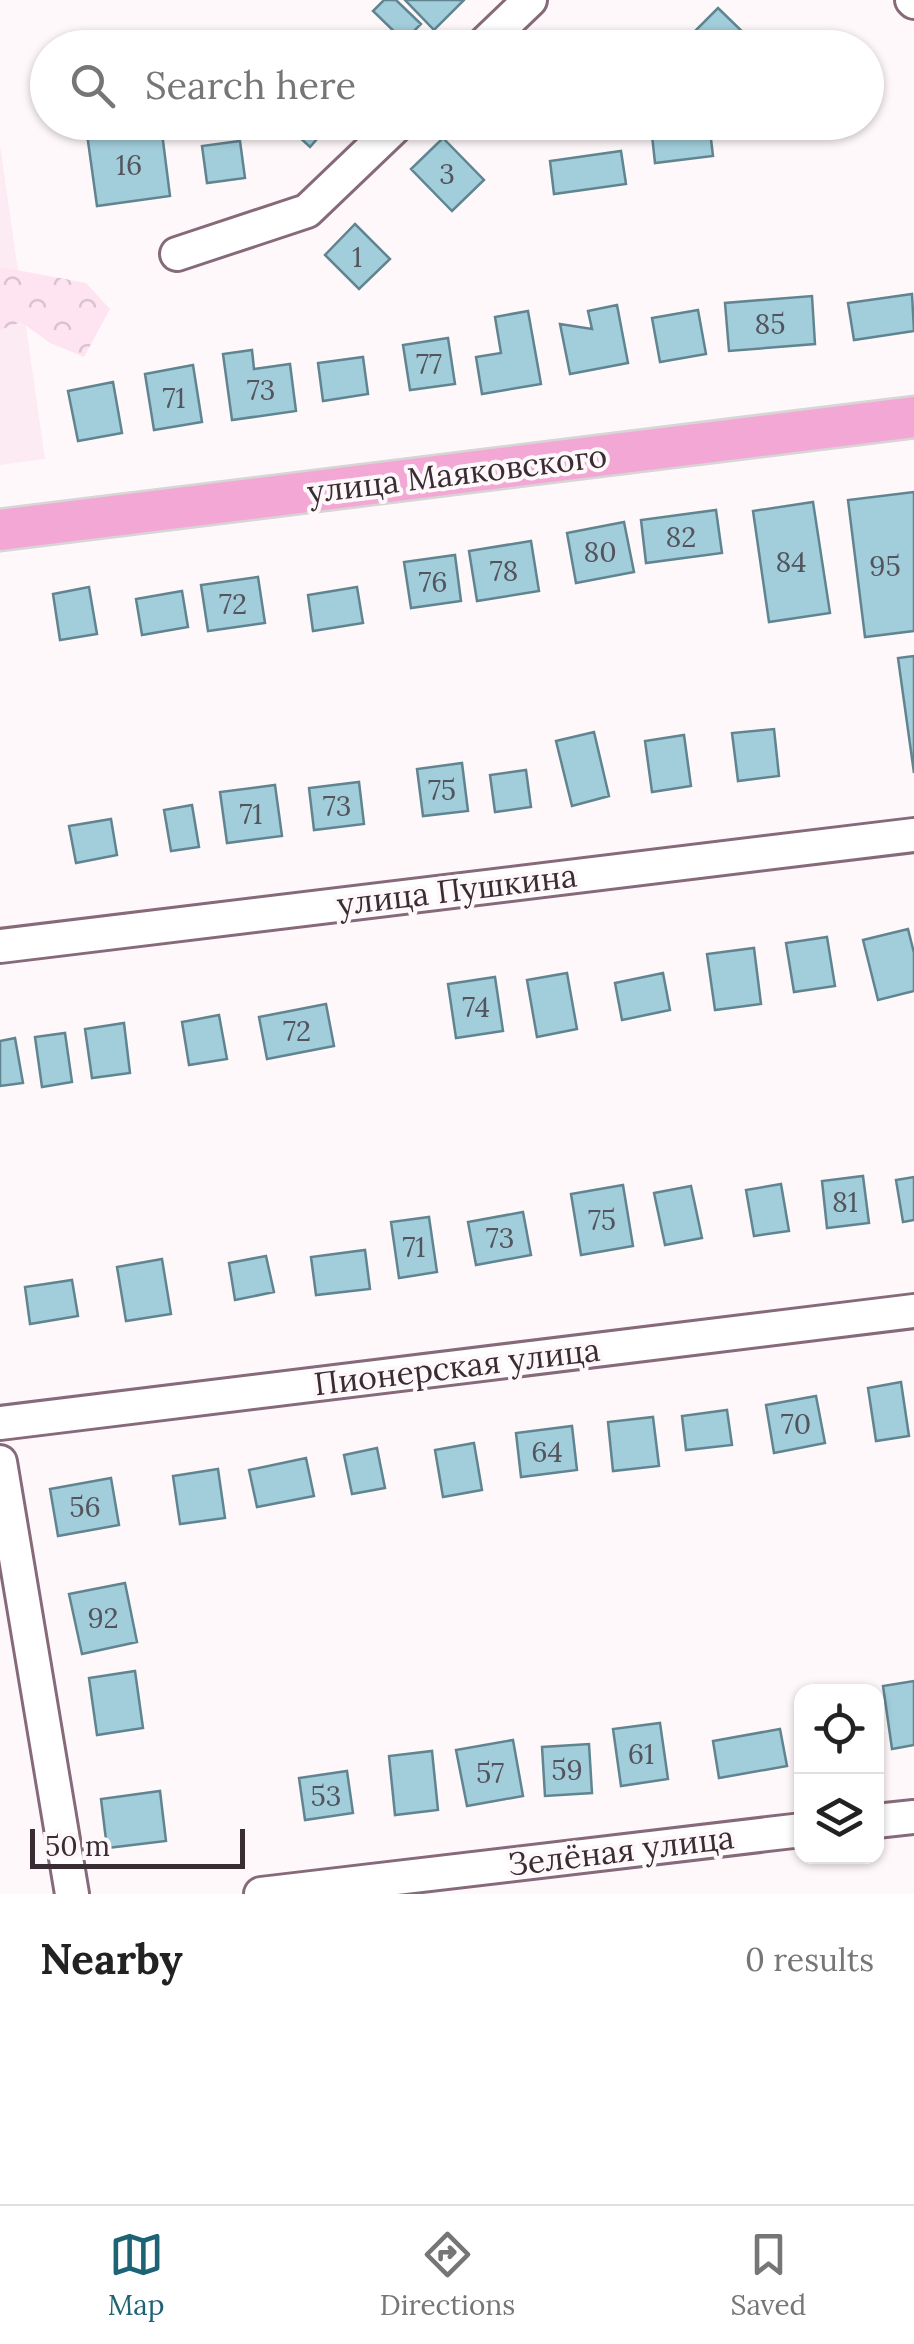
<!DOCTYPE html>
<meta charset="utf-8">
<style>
body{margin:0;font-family:Lora,serif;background:#f6f6f6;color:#222}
.controls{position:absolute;right:30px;bottom:30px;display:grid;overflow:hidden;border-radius:20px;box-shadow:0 2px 8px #0004}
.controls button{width:90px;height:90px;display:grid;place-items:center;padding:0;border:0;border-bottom:2px solid #e0e0e0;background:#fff;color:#222;font:50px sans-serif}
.scale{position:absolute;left:30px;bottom:25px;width:215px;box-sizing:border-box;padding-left:10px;border:5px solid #392c33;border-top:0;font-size:28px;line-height:35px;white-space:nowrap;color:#392c33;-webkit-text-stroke:8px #fff8fb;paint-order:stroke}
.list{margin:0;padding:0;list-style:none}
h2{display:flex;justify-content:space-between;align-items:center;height:130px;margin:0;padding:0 40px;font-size:42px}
h2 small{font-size:32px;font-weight:400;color:#767676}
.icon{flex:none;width:55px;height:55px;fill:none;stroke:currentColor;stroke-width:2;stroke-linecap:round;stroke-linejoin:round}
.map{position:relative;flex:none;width:914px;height:1894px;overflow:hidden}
.search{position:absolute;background:#fff;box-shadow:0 2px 8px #0004;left:30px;right:30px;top:30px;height:110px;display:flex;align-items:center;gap:25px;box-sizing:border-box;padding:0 35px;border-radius:55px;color:#767676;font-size:38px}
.sheet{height:310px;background:#fff}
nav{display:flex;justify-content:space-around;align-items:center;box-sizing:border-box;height:140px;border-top:2px solid #e0e0e0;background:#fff;font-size:28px;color:#767676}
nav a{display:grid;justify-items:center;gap:5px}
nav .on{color:#1e6374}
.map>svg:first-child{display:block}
.built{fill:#fcebf3}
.forest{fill:url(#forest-crowns)}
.building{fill:#a2cdda;stroke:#608590;stroke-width:2.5}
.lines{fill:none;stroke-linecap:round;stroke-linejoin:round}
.minor-casing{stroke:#876a79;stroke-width:38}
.major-casing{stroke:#d7d5d6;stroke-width:45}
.minor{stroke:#fff;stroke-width:32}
.major{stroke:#f2a7d4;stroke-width:40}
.labels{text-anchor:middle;stroke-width:8;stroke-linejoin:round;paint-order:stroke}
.number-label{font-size:28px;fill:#53545d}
.street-label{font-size:32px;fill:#392c33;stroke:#fff8fb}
</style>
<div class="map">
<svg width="914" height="1894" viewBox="0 0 914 1894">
<defs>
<pattern id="forest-crowns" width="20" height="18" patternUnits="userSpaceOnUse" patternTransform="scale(2.5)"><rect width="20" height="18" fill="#fee3f1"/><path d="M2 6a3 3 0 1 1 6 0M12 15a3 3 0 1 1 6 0" fill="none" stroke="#dac3cf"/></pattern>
</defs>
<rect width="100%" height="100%" fill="#fff8fb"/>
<path class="built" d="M0,145l45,314 -45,6z"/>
<path class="forest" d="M6,268l80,15 24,26 -26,48 -34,-14 -29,-21 -21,8v-61z"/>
<path class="building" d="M384,0h12l25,24 -17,17 -31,-30z
M405,0h59l-30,30z
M718,8l31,30 -8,10h-38l-12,-13z
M376,32l13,16h-29z
M283,122h49l-22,25z
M682,122h27l4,34 -58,7 -4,-37z
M161,125l9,71 -73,10 -10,-72z
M443,138l41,42 -32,31 -41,-42z
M240,141l5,37 -38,5 -5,-37z
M621,151l5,33 -72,10 -4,-33z
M355,224l35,35 -31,30 -34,-34z
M912,294l2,37 -60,9 -6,-37z
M812,296l3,48 -86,7 -4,-48z
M617,305l11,58 -58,11 -10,-50 32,5 -4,-18z
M698,310l8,44 -46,8 -8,-44z
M528,311l13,73 -59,10 -6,-37 25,-4 -6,-36z
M448,338l7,46 -45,6 -7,-45z
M252,350l2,19 36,-5 6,47 -64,9 -9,-66z
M363,357l5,37 -45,7 -5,-38z
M193,365l9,57 -48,8 -9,-56z
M113,382l9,51 -44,8 -10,-50z
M914,492v139l-49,6 -17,-137z
M813,502l17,111 -61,9 -16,-111z
M716,510l6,43 -76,10 -5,-43z
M624,522l10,50 -58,11 -9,-50z
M531,541l8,50 -62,10 -8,-50z
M455,555l6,46 -50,7 -7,-46z
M258,577l7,46 -57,8 -7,-46z
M89,587l8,47 -37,6 -7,-46z
M357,587l6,36 -50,8 -5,-36z
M182,591l6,36 -46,8 -6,-36z
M914,656v117l-16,-115z
M774,729l5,47 -41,5 -6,-48z
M594,732l15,64 -37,10 -16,-65z
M684,735l7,51 -39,6 -7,-51z
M462,763l6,48 -45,5 -6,-47z
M526,770l5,37 -36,5 -5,-37z
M359,782l5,42 -50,6 -5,-42z
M275,785l7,51 -55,7 -7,-51z
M192,805l7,42 -28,4 -7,-41z
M111,819l6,36 -41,8 -7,-37z
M908,929l6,24v38l-36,9 -15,-60z
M827,937l8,49 -41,6 -8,-49z
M754,948l7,56 -46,6 -8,-56z
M567,973l10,56 -40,8 -10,-57z
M663,973l7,37 -48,10 -7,-37z
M495,977l8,54 -47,7 -8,-54z
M326,1004l8,42 -67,13 -8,-42z
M219,1015l8,44 -38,6 -7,-43z
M124,1023l6,50 -38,5 -7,-49z
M65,1033l7,49 -30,5 -7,-50z
M15,1038l8,45 -23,3v-45z
M863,1176l6,47 -42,5 -5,-47z
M914,1177v43l-11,2 -7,-42z
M781,1184l8,47 -35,5 -8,-46z
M623,1185l10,61 -52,9 -10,-61z
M691,1186l11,52 -37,7 -11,-52z
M523,1212l8,43 -55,10 -8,-43z
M429,1217l8,55 -38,6 -8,-56z
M365,1250l5,39 -54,6 -5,-38z
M266,1256l8,36 -39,8 -6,-37z
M162,1259l9,55 -45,7 -9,-54z
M72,1280l6,36 -48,8 -5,-37z
M901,1382l8,54 -33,5 -8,-53z
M816,1396l9,47 -51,10 -8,-48z
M727,1410l5,35 -46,5 -4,-34z
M653,1417l6,49 -46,5 -5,-49z
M572,1426l5,44 -56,7 -5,-44z
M474,1443l8,47 -39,7 -8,-47z
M377,1448l8,40 -33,6 -8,-39z
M306,1458l8,38 -57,11 -8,-37z
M218,1469l7,49 -45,6 -7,-48z
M111,1478l8,47 -61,11 -8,-47z
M125,1583l12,59 -55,12 -13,-60z
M135,1671l8,57 -46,7 -8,-57z
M914,1681v64l-22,4 -9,-63z
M660,1723l8,56 -47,7 -8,-57z
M780,1729l7,37 -68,12 -6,-37z
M513,1740l10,56 -56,10 -11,-56z
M589,1744l3,49 -47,3 -3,-49z
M432,1751l6,59 -43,5 -6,-59z
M347,1771l6,42 -48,7 -6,-42z
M160,1791l6,50 -59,7 -6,-49z"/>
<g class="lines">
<g class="minor-casing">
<path id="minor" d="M912,0l2,2
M480,48l50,-48
M177,254l130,-43 93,-89
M0,946l914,-111
M0,1423l914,-112
M0,1462l72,432
M876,1821l38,-4
M261,1894l541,-64"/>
</g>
<g class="major-casing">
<path id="major" d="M0,530l914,-113"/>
</g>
<use href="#minor" class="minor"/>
<use href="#major" class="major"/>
</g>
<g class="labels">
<g class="number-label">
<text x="129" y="175">16</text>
<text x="447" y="184">3</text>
<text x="357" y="267">1</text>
<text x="770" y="334">85</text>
<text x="429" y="374">77</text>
<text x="261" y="400">73</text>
<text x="174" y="408">71</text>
<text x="681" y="547">82</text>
<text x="600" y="562">80</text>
<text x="791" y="572">84</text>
<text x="885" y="576">95</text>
<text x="504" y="581">78</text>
<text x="433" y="592">76</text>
<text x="233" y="614">72</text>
<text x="442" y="800">75</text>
<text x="337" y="816">73</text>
<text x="251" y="824">71</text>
<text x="476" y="1017">74</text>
<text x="297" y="1041">72</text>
<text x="845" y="1212">81</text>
<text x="602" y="1230">75</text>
<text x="500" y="1248">73</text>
<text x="414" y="1257">71</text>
<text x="796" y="1434">70</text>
<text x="547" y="1462">64</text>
<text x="85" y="1517">56</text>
<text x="103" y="1628">92</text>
<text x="641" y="1764">61</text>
<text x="567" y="1780">59</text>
<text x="490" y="1783">57</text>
<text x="326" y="1806">53</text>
</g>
<g class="street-label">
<text transform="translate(457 474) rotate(-7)" y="11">улица Маяковского</text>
<text transform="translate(457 890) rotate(-7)" y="11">улица Пушкина</text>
<text transform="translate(457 1367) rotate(-7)" y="11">Пионерская улица</text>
<text transform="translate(621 1851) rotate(-7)" y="11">Зелёная улица</text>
</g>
</g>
</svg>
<div class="controls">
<button><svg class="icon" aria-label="locate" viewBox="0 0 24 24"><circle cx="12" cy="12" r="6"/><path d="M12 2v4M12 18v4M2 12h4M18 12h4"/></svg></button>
<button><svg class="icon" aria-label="layers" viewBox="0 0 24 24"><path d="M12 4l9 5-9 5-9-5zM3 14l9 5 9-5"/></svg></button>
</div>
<div class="scale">50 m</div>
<div class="search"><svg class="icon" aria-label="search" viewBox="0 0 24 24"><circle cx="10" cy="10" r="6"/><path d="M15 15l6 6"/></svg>Search here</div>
</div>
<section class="sheet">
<h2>Nearby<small>0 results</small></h2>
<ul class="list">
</ul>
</section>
<nav>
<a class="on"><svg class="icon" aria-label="map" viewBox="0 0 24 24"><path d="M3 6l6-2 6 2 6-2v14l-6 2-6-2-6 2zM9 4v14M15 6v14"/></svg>Map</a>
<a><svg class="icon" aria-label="directions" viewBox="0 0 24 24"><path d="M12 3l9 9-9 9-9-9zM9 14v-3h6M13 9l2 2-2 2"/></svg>Directions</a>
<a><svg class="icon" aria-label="saved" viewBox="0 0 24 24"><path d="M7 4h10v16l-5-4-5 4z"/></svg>Saved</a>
</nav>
